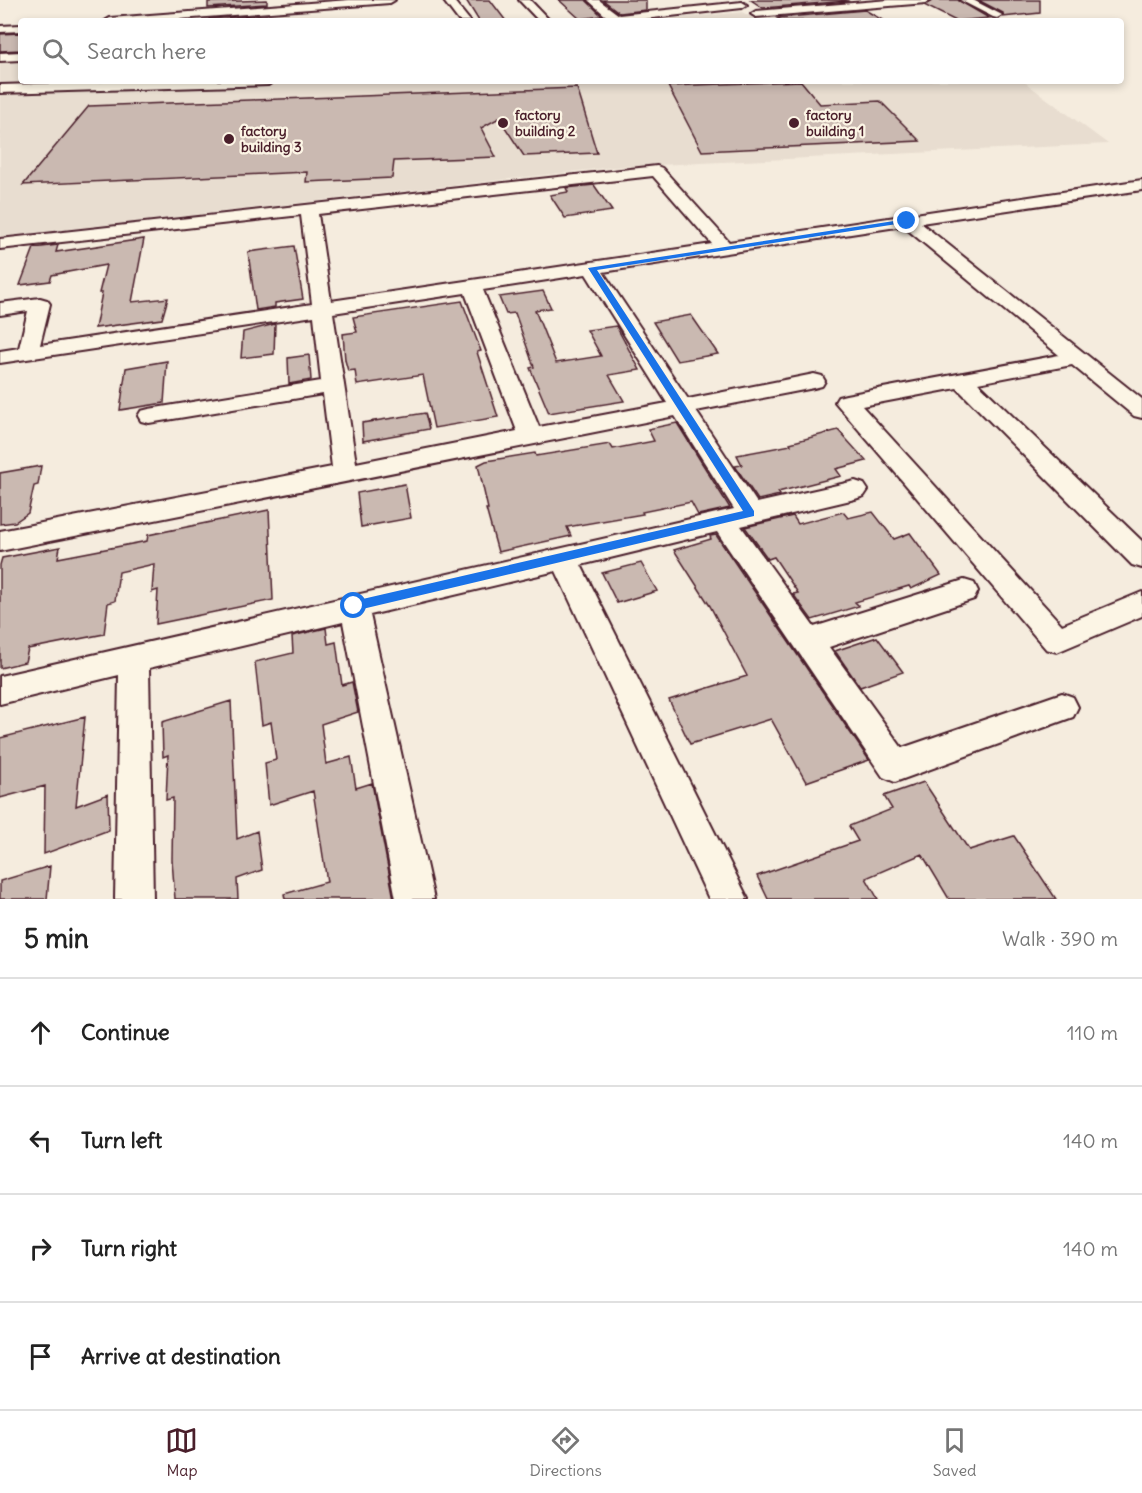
<!DOCTYPE html>
<meta charset="utf-8">
<style>
body{margin:0;font-family:Delius,sans-serif;background:#f2f2f2;color:#222}
.stop{position:absolute;width:18px;height:18px;margin:-14px;border:4px solid #1a73e8;border-radius:50%;background:#fff}
.stop.end{background:#1a73e8;border-color:#fff;box-shadow:0 2px 6px #0008}
.list{margin:0;padding:0;list-style:none}
h2{display:flex;justify-content:space-between;align-items:center;height:78px;margin:0;padding:0 24px;font-size:26px}
h2 small{font-size:20px;font-weight:400;color:#767676}
.list li{display:grid;grid-template-columns:39px 1fr auto;gap:18px;align-items:center;box-sizing:border-box;height:108px;padding:0 24px;border-top:2px solid #e0e0e0}
.list b{display:block;font-size:22px;white-space:nowrap}
.list em{font-size:20px;font-style:normal;color:#767676}
.icon{flex:none;width:33px;height:33px;fill:none;stroke:currentColor;stroke-width:2;stroke-linecap:round;stroke-linejoin:round}
.map{position:relative;flex:none;width:1142px;height:899px;overflow:hidden}
.search{position:absolute;background:#fff;box-shadow:0 3px 9px #0003;left:18px;right:18px;top:18px;height:66px;display:flex;align-items:center;gap:15px;box-sizing:border-box;padding:0 21px;border-radius:6px;color:#767676;font-size:22px}
.sheet{height:510px;background:#fff}
nav{display:flex;justify-content:space-around;align-items:center;box-sizing:border-box;height:84px;border-top:2px solid #e0e0e0;background:#fff;font-size:16px;color:#767676}
nav a{display:grid;justify-items:center;gap:3px}
nav .on{color:#4a1f2b}
.map>svg:first-child{display:block}
.built{fill:#e8ddd0}
.building{fill:#cab9b1;stroke:#4a1f2b;stroke-width:1.5}
.lines{fill:none;stroke-linecap:round;stroke-linejoin:round}
.minor-casing{stroke:#4a1f2b;stroke-width:4}
.minor{fill:#fcf5e5;fill-rule:evenodd}
.route{fill:#1a73e8}
.poi-dot{fill:#4a1f2b;stroke:#fcf5e5;stroke-width:2}
.labels{text-anchor:middle;stroke-width:4.5;stroke-linejoin:round;paint-order:stroke}
.far-poi-label{font-size:14px;font-weight:bold;fill:#4a1f2b;stroke:#fcf5e5;text-anchor:start}
</style>
<div class="map">
<svg width="1142" height="899" viewBox="0 0 1142 899">
<rect width="100%" height="100%" fill="#f5ecde"/>
<filter id="ink" filterUnits="userSpaceOnUse"><feTurbulence type="fractalNoise" baseFrequency=".0167" numOctaves="2"/><feDisplacementMap in="SourceGraphic" scale="12" xChannelSelector="R" yChannelSelector="G"/><feConvolveMatrix kernelMatrix="1 2 1 2 8 2 1 2 1" color-interpolation-filters="sRGB"/></filter>
<g filter="url(#ink)">
<path class="built" d="M742,12l16,9h-112z
M21,58v23h1002l85,63 -493,23 -615,70v-178z"/>
<path class="building" d="M267,0v4l-59,4v-6z
M466,0h24l16,21h-27z
M559,0h27l16,16 -22,3z
M603,0h43v10l-26,3z
M751,0h95l2,1 -85,7z
M933,0h25l31,18 -33,3 -32,-16z
M978,0h62v13l-37,4v-4z
M865,10l19,11h-102l-5,-3z
M267,15l-1,6h-57v-2z
M21,33v17l-21,1v-17z
M801,81l19,23 60,-3 40,40 -218,10 -34,-65z
M577,88l20,65 -73,3 -25,-38 -18,10 15,29 -102,4 -2,17 -86,4 1,-10 -284,13 66,-79z
M594,185l18,26 -47,7 -15,-23 18,-3 -2,-4z
M144,239l-12,63 36,-4 -6,21 -67,9 7,-35h-3l7,-28 -54,10 -2,6 -30,4 14,-37 24,-3 -2,7z
M294,246l9,53 -28,4v4l-19,3 -8,-58z
M543,291l8,17 -16,2 21,53 45,-7 -14,-26 29,-4 24,44 -31,5 15,26 -75,12 -19,-45 4,-1 -19,-54 -9,1 -7,-17z
M462,301l19,50 -4,1 21,65 -64,11 -11,-53 -66,10 -2,-15 -7,1 -3,-11 -2,-26 14,-2 -4,-15z
M691,315l27,39 -41,7 -24,-39z
M275,324l-1,30 -33,4 2,-26z
M309,355l2,25 -22,4 -1,-26z
M167,361l-3,42 -44,7 6,-42z
M425,413l4,16 -66,12 -1,-18z
M677,423l53,85 -32,7 -7,-13 -49,10 1,2 -76,13 4,9 -73,16 -12,-43h2l-10,-44 8,-4 49,-8 1,3 74,-12 3,5 41,-8 -6,-12z
M838,430l28,31 -30,8 5,7 -63,16 2,3 -22,5 -23,-34 7,-1 -5,-10 54,-10 -1,-2z
M41,466l-3,19 -4,1 -6,27 -13,9 -15,2v-51z
M405,484l6,34 -50,9 -4,-34z
M269,510l4,90 -117,24 2,-34 -6,2 2,-28 -35,8 -4,29 -7,2 -4,31 -76,15 -3,13 -25,6v-103l2,-7 58,-11 -2,11 89,-17 1,-6z
M843,512l5,6 25,-6 21,27 16,-6 31,42 -30,14 -2,-3 -54,16 4,4 -47,14 -19,-26 5,-1 -24,-36 -6,2 -23,-32 48,-11 5,8z
M716,535l153,225 -63,22 -35,-63 -81,25 -21,-44 78,-24 -37,-70 -36,-56 37,-11 -1,-3z
M641,563l16,28 -40,12 -15,-30z
M326,628l2,16 8,-2 6,43 10,-3 6,30 -37,12 5,40 25,-7 5,31 16,-5 22,116h-109l-1,-5 43,-12 -14,-91 -44,14 -4,-42 11,-3 -5,-38 -9,3 -7,-63 38,-9 -1,-17z
M877,637l26,35 -43,15 -25,-36z
M231,701l6,138 20,-8 5,39 -25,9 1,20h-63l-3,-39 1,-62 -7,2 2,-45 -5,2 -1,-35z
M85,717l-9,89 32,-12 1,36 -65,24 1,-68 -45,12v-60z
M924,782l45,68 45,-14 42,63h-107l-27,-45 -56,24 12,21h-110l-11,-23 101,-35 -9,-15 43,-17 -8,-13z
M50,866l-3,33h-47v-18z"/>
<g class="lines">
<g class="minor-casing">
<path id="minor" d="M349,0h46l-5,3 -237,18h-48l5,-3z
M443,0h10l17,21h-11z
M519,0h11l20,21h-11z
M588,0h11l20,15 123,-13 5,3 -5,3 -116,13h-34l15,-4z
M889,0h42l-5,3 -170,14 -5,-3 5,-3z
M960,0h13l29,15 -5,3 -4,-1z
M21,25v6l-21,1v-6z
M21,52v8l-21,1v-8z
M139,81h135l-6,4 -268,8v-8z
M657,166l5,2 67,74 413,-62v10l-221,33 221,176v19l-8,-2 -62,-51 -94,18 164,158v27l-10,-3 -175,-177 -95,18 200,219 80,-33v24l-85,36 -11,-3 -211,-247 3,-5 8,-2 213,-40 -156,-129 -300,46 85,127 126,-25 8,2 3,5 -3,5 -8,2 -118,23 61,92 98,-22 9,3 4,6 -4,6 -9,3 -114,27 73,101 150,-47 10,3 4,8 -4,8 -145,48 73,101 160,-55 11,4 5,10 -5,10 -178,65 -12,-5 -166,-245 -136,33 167,334h-39l-153,-328 -186,44 64,284h-38l-53,-277 -194,46 4,231h-38l4,-224 -119,29v-28l734,-167 -59,-93 -675,135v-20l332,-64 -9,-73 -174,29 -8,-2 -3,-5 3,-5 8,-2 172,-28 -7,-65 -314,47v-12l19,-3 9,-37 -28,4v-12l40,-5 7,2 3,4 -10,41 272,-41 -11,-89 -301,34v-10zM653,176l59,68 -381,57 -13,-87zM586,274l81,129 -128,24 -56,-137zM465,293l52,138 -161,32 -23,-150z"/>
</g>
<use href="#minor" class="minor"/>
</g>
</g>
<path class="route" d="M907,219l3,3 -313,48 157,241v5l-400,95 -5,-2v-6l5,-2 389,-90 -155,-243z"/>
<g class="poi-dot">
<circle cx="503" cy="123" r="6"/>
<circle cx="794" cy="123" r="6"/>
<circle cx="229" cy="139" r="6"/>
</g>
<g class="labels">
<g class="far-poi-label">
<text x="515" y="120">factory<tspan x="515" dy="16">building 2</tspan></text>
<text x="806" y="120">factory<tspan x="806" dy="16">building 1</tspan></text>
<text x="241" y="136">factory<tspan x="241" dy="16">building 3</tspan></text>
</g>
</g>
</svg>
<div class="stop" style="left:354px;top:606px"></div>
<div class="stop end" style="left:907px;top:221px"></div>
<div class="search"><svg class="icon" aria-label="search" viewBox="0 0 24 24"><circle cx="10" cy="10" r="6"/><path d="M15 15l6 6"/></svg>Search here</div>
</div>
<section class="sheet">
<h2>5 min<small>Walk · 390 m</small></h2>
<ul class="list">
<li><svg class="icon" aria-label="ahead" viewBox="0 0 24 24"><path d="M12 20V5M6 11l6-6 6 6"/></svg><div><b>Continue</b></div><em>110 m</em></li>
<li><svg class="icon" aria-label="left" viewBox="0 0 24 24"><path d="M17 20v-9H6M10 6l-5 5 5 5"/></svg><div><b>Turn left</b></div><em>140 m</em></li>
<li><svg class="icon" aria-label="right" viewBox="0 0 24 24"><path d="M7 20v-9h11M14 6l5 5-5 5"/></svg><div><b>Turn right</b></div><em>140 m</em></li>
<li><svg class="icon" aria-label="arrive" viewBox="0 0 24 24"><path d="M6 21V4h12l-3 4 3 4H6"/></svg><div><b>Arrive at destination</b></div></li>
</ul>
</section>
<nav>
<a class="on"><svg class="icon" aria-label="map" viewBox="0 0 24 24"><path d="M3 6l6-2 6 2 6-2v14l-6 2-6-2-6 2zM9 4v14M15 6v14"/></svg>Map</a>
<a><svg class="icon" aria-label="directions" viewBox="0 0 24 24"><path d="M12 3l9 9-9 9-9-9zM9 14v-3h6M13 9l2 2-2 2"/></svg>Directions</a>
<a><svg class="icon" aria-label="saved" viewBox="0 0 24 24"><path d="M7 4h10v16l-5-4-5 4z"/></svg>Saved</a>
</nav>
